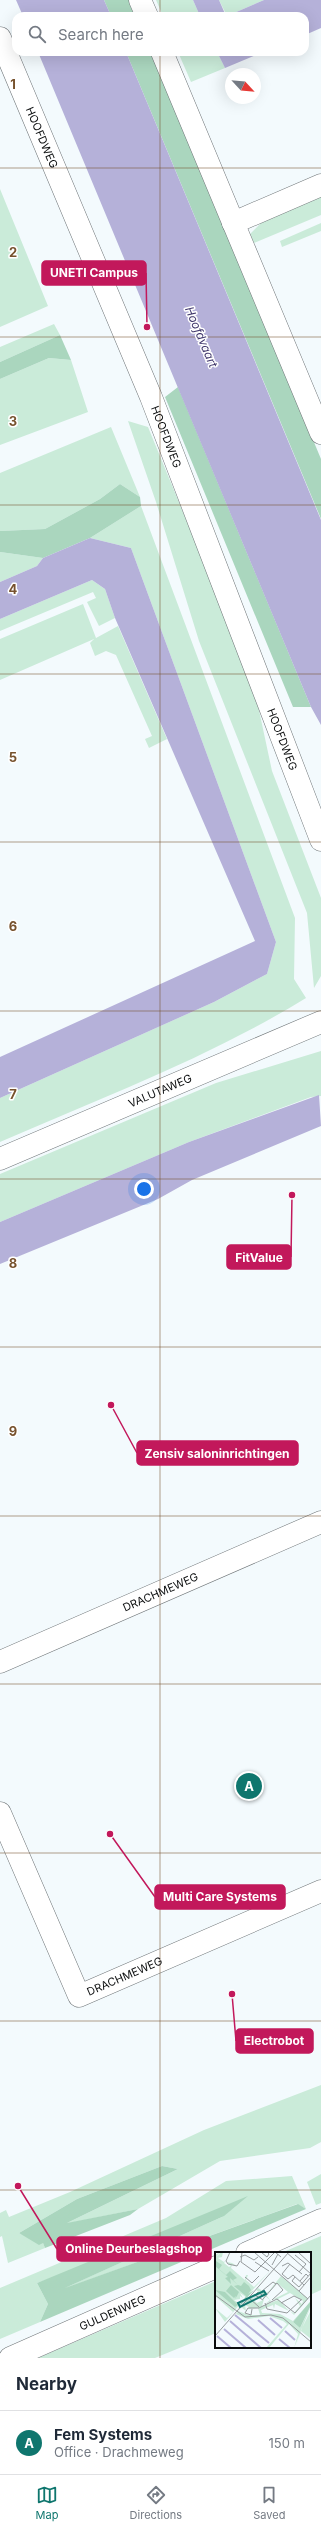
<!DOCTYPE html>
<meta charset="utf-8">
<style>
body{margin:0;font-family:Inter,sans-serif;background:#f6f6f7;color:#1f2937}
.compass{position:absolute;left:225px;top:68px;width:36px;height:36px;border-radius:50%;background:#fff;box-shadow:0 4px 16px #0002;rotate:116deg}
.you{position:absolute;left:144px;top:1189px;width:14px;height:14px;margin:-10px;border:3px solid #fff;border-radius:50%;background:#1a73e8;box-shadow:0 0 0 6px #1a73e833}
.badge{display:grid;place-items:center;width:26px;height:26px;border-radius:50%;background:#0f766e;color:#fff;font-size:13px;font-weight:700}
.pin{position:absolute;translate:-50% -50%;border:2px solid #fff;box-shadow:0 1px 4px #0006}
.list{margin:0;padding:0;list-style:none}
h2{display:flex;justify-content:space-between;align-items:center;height:52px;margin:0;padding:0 16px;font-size:17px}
h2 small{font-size:13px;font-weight:400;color:#747a83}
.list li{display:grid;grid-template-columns:26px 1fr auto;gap:12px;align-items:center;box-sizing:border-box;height:64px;padding:0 16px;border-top:1px solid #e0e1e3}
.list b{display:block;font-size:15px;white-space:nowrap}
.list p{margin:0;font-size:13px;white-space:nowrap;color:#747a83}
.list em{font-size:13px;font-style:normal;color:#747a83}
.icon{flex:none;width:22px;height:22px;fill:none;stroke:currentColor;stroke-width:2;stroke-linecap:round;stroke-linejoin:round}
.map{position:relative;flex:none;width:321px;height:2358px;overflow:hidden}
.search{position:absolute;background:#fff;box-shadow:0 4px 16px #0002;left:12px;right:12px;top:12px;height:44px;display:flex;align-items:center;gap:10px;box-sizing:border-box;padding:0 14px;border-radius:12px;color:#747a83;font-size:15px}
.sheet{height:116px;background:#fff}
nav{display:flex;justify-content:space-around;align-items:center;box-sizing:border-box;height:56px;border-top:1px solid #e0e1e3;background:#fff;font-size:11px;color:#747a83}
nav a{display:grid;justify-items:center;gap:2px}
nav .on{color:#0f766e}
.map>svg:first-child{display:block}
.green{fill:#caebd9}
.forest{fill:#aad6be}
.water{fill:#b5b1d9}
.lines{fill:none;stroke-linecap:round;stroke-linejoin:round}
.minor-casing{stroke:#707679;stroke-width:23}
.tertiary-casing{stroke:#707679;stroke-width:23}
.minor{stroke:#fff;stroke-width:22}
.tertiary{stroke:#fff;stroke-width:22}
.grid{fill:none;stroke:#77522d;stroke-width:1;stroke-opacity:0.55}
.labels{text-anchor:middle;stroke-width:3;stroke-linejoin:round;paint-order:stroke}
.street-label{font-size:11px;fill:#0a0c0d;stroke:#fff}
.water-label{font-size:12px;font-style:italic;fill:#41386c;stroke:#fff}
.inset-river{fill:none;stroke:#b5b1d9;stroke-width:2}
.inset-road{fill:none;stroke:#969b9d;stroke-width:1}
.view{fill:#0f766e;fill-opacity:0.15;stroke:#0f766e;stroke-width:2}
.inset-edge{fill:none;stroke:#0a0c0d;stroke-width:2}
.grid-label{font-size:13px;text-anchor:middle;font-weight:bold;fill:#77522d;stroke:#fff;stroke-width:3;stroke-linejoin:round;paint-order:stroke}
.leader{fill:none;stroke:#c2185b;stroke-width:1.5}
.callout-dot{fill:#c2185b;stroke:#fff;stroke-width:1.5}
.callout{fill:#c2185b;stroke:#c2185b;stroke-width:1.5}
.callout-label{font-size:12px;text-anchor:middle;font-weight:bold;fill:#fff}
</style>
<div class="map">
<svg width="321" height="2358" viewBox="0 0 321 2358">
<rect width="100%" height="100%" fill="#f3fafd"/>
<path class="green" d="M156,0h37l7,16h-37z
M219,0h45l-37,16z
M178,52h39l8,16 -34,14z
M0,189l48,117 -48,21z
M321,194v21l-67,28 -4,-9 18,-18z
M321,223v8l-39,16 -2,-6z
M54,324l6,11 -60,27v-15z
M49,358l22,2 17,52 -88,33v-66z
M128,421l20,6 105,255 19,89 49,127v78l-7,12 -7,-75 -108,-272 -43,-139z
M111,427l29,70 -20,-13 -20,15 -55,30 -45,2v-58z
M141,506l154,412 -1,61 12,19c-96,59 -203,99 -306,144v-44l214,-96 53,-28 9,-32 -145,-394 -41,-10z
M0,552l43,6 -6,8 -37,16z
M92,580l13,9 10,29 -16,8 -12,-24 9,-4 -3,-6 -93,39v-12z
M83,604l13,34 22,-12 49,113 -18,9 -4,-9 7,-3 -36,-81 -10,-4 -11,5 -5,-13 4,-4 -94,41v-41z
M321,1051v45l-10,1 -122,45 -189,80v-48l216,-91z
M321,2085v57l-11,6 -90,13 -82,48 -73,15 113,-55 -16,-3 -85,33 -58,34 24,10 2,5 -37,15 -6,-27 -2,1v-24l6,-3 3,7 61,-25 134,-62z
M321,2174v29l-5,2 -9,-23z
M292,2176l14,33 -9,-5 -239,87 166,-75 -187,67 11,21 -8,18 -40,17v-51l166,-70 60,-37z
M321,2236v54l-11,5v-42h-29z
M216,2281v52l-61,25h-117z"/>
<path class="forest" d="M104,0h25l7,16h-25z
M126,52h25l170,407v60z
M60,335l11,25 -22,-2 -49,21v-17z
M178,387l133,320h-18l-128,-310z
M120,484l20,13 1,9 -51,32 -47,20 -43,-6v-21l45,-2 55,-30z
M162,2166l16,3 -111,54 71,-14 -8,6 -85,33 -2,-5 -4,2 -20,-12 58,-34z
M248,2196l-24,20 -159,72 233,-84 8,5 -266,113 8,-18 -11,-21z"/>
<path class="water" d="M16,0h88l7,16h-88z
M193,0h26l7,16h-26z
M264,0h57v28l-16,7v-19h-78z
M38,52h88l195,468v205l-10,-18z
M217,52h46l-38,16z
M90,538l41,10 145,394 -9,32 -53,28 -214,96v-41l255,-116 -140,-323 -10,-29 -13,-9 -92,39v-37l37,-16 6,-8z
M319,1095l2,31 -129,54 -34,19 -158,65v-42l189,-80z"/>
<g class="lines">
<g class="minor-casing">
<g id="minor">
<path d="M140,0l7,16"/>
<path d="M162,52l159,381"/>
<path d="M233,223l88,-38"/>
<path id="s1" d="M0,1662l321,-140"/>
<path id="s2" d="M0,1813l79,183 242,-105"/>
<path d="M247,2253l74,-33"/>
<path id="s3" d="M10,2358l206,-91"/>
</g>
</g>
<g class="tertiary-casing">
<g id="tertiary">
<path id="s4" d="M0,38l151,359 170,443"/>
<path id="s5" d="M0,1159l321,-137"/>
</g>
</g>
<use href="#minor" class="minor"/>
<use href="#tertiary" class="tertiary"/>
</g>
<path class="grid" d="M160,0v16M160,52v2306M0,168h321M0,337h321M0,505h321M0,674h321M0,842h321M0,1011h321M0,1179h321M0,1347h321M0,1516h321M0,1684h321M0,1853h321M0,2021h321M0,2190h321"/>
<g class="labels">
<g class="street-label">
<text dy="4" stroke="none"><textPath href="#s4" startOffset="108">HOOFDWEG</textPath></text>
<text dy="4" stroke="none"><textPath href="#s4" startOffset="432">HOOFDWEG</textPath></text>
<text dy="4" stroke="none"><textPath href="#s4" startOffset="756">HOOFDWEG</textPath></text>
<text dy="4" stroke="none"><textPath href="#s5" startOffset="174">VALUTAWEG</textPath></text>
<text dy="4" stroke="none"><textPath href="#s1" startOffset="175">DRACHMEWEG</textPath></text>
<text dy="4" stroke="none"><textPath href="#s2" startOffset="249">DRACHMEWEG</textPath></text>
<text dy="4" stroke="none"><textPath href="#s3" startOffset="112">GULDENWEG</textPath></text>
</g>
<g class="water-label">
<text transform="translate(201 337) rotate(67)" y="4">Hoofdvaart</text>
</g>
</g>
<g transform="translate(215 2252)">
<rect width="96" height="96" fill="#f3fafd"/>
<path d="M5,0l-4,5 5,-5h2l-1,5 -4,1 6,4 3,-3 -3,4 5,4 2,-1 -4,-4 5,1 5,3 -5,-1 -1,3 14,12 1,-5h2l-2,5 8,7 18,-18 -26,28 -6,-4 3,5 -3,-2v3l-6,1 6,4 -25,30 10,-12 -10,-14 12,10 6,-6 -18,-16v-41zM59,18l34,29 -14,16 -4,-4 5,3 -4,-4 3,3 6,-7 -5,-8 7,6 1,-3 -13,-8 -12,6 11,12 -14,-7 -1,5 -1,-4 -12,5 1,3 18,1 13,7 17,-19 1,1 -18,19 7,6 11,-22 -17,42 4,-14 -9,-10 -20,24h-3l21,-24 -4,-3 -14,-5 -21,3 -12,-5 14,-17 7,6 6,-3 1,-5 -8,-5 2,-2 8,5 3,-2 12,-15zM62,31l11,9 -16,8 4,-1 2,1 -16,6 3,-10 5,4 -5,4 6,-3 -5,-6zM30,53l4,2v1h-1l-1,1 11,-1 2,7h-11l-11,-4 3,-4 5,4zM96,58v29l-10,-8 -6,17 6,-18z" fill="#caebd9" fill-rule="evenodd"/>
<path d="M1,9l6,4 -3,4 7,6 4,-4 7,7 -4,2 5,5 3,1 3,-4 5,4 2,4 -3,4 6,-4 -16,18 8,-12 -12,-10 4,-1 -8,-7 1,6 -6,-6 3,-1 -13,-11zM16,33l8,7 -2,4 -2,3 1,-3 -2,2 -8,-7zM0,38l10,2 13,13 -3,2zM95,50l1,3 -11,23 -7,-6z" fill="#aad6be"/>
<path class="inset-river" d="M20,63l34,28M55,66l12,10M43,68l17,15M15,69l16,14M9,77l22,19M70,79l10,9M31,83l15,13M2,84l14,12M64,87l11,9"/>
<path class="inset-road" d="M15,0l-4,9 2,3 9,2 3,-5M27,0l-1,10 14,10 20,-20 6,5M39,0l54,47M46,0l6,5 2,-3 -2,-2M71,0l25,22M83,0l13,12M80,3l11,9 -7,8M25,5l5,-2 9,5 4,-3M40,10l14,9M57,13l6,-11M67,14l6,-3 14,11M67,22l6,5 5,-4 11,10M67,22l8,-10M30,25l7,6 7,-7M80,25l-3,4 7,6 12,-14M85,29l6,-7 2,2M47,39l11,-9 3,2M84,39l12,-14M0,43l30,22 26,-2 12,3 28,24M45,45l2,-2 -4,-3 -3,3 8,5M34,46l10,9M48,47l14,-16 6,7 -11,10M50,51l2,6 20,4 14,-13M66,51l13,-7 8,4M44,56l18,-9 18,14M37,57l-1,6 -6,-2 3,-5h11M80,61l16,-18M0,84l74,-84"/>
<path class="view" d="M49,39l2,3 -26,13 -2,-4z"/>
<rect width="96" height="96" class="inset-edge"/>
</g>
<g class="grid-label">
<text x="13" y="89">1</text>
<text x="13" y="257">2</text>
<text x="13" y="426">3</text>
<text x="13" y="594">4</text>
<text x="13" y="762">5</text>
<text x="13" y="931">6</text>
<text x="13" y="1099">7</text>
<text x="13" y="1268">8</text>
<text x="13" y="1436">9</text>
</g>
<path class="leader" d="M147 327L146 273M292 1195L291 1257M111 1405L137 1453M110 1834L155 1897M232 1994L236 2041M18 2186L57 2249"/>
<g class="callout-dot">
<circle cx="147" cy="327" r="4"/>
<circle cx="292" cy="1195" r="4"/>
<circle cx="111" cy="1405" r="4"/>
<circle cx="110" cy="1834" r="4"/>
<circle cx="232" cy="1994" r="4"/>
<circle cx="18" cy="2186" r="4"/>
</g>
<g class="callout">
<rect x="42" y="261" width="104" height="24" rx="4"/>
<rect x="227" y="1245" width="64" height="24" rx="4"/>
<rect x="137" y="1441" width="161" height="24" rx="4"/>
<rect x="155" y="1885" width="130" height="24" rx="4"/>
<rect x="236" y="2029" width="77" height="24" rx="4"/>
<rect x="57" y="2237" width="154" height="24" rx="4"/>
</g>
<g class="callout-label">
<text x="94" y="277">UNETI Campus</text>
<text x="259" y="1262">FitValue</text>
<text x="217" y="1458">Zensiv saloninrichtingen</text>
<text x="220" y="1901">Multi Care Systems</text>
<text x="274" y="2045">Electrobot</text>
<text x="134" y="2253">Online Deurbeslagshop</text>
</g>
</svg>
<svg class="compass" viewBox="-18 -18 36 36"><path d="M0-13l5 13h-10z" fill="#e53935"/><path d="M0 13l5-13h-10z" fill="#747a83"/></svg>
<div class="you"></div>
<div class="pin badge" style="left:249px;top:1786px">A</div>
<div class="search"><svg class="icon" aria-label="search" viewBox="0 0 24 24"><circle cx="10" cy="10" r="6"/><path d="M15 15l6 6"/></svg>Search here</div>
</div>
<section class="sheet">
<h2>Nearby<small></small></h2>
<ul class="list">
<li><span class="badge">A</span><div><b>Fem Systems</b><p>Office · Drachmeweg</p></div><em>150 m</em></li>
</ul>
</section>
<nav>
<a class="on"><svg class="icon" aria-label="map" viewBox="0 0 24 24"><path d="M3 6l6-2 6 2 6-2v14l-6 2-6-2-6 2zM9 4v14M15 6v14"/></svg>Map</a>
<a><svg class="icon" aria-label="directions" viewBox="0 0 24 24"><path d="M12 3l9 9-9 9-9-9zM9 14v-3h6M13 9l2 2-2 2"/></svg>Directions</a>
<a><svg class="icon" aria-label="saved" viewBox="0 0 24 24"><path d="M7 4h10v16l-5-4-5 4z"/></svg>Saved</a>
</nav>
